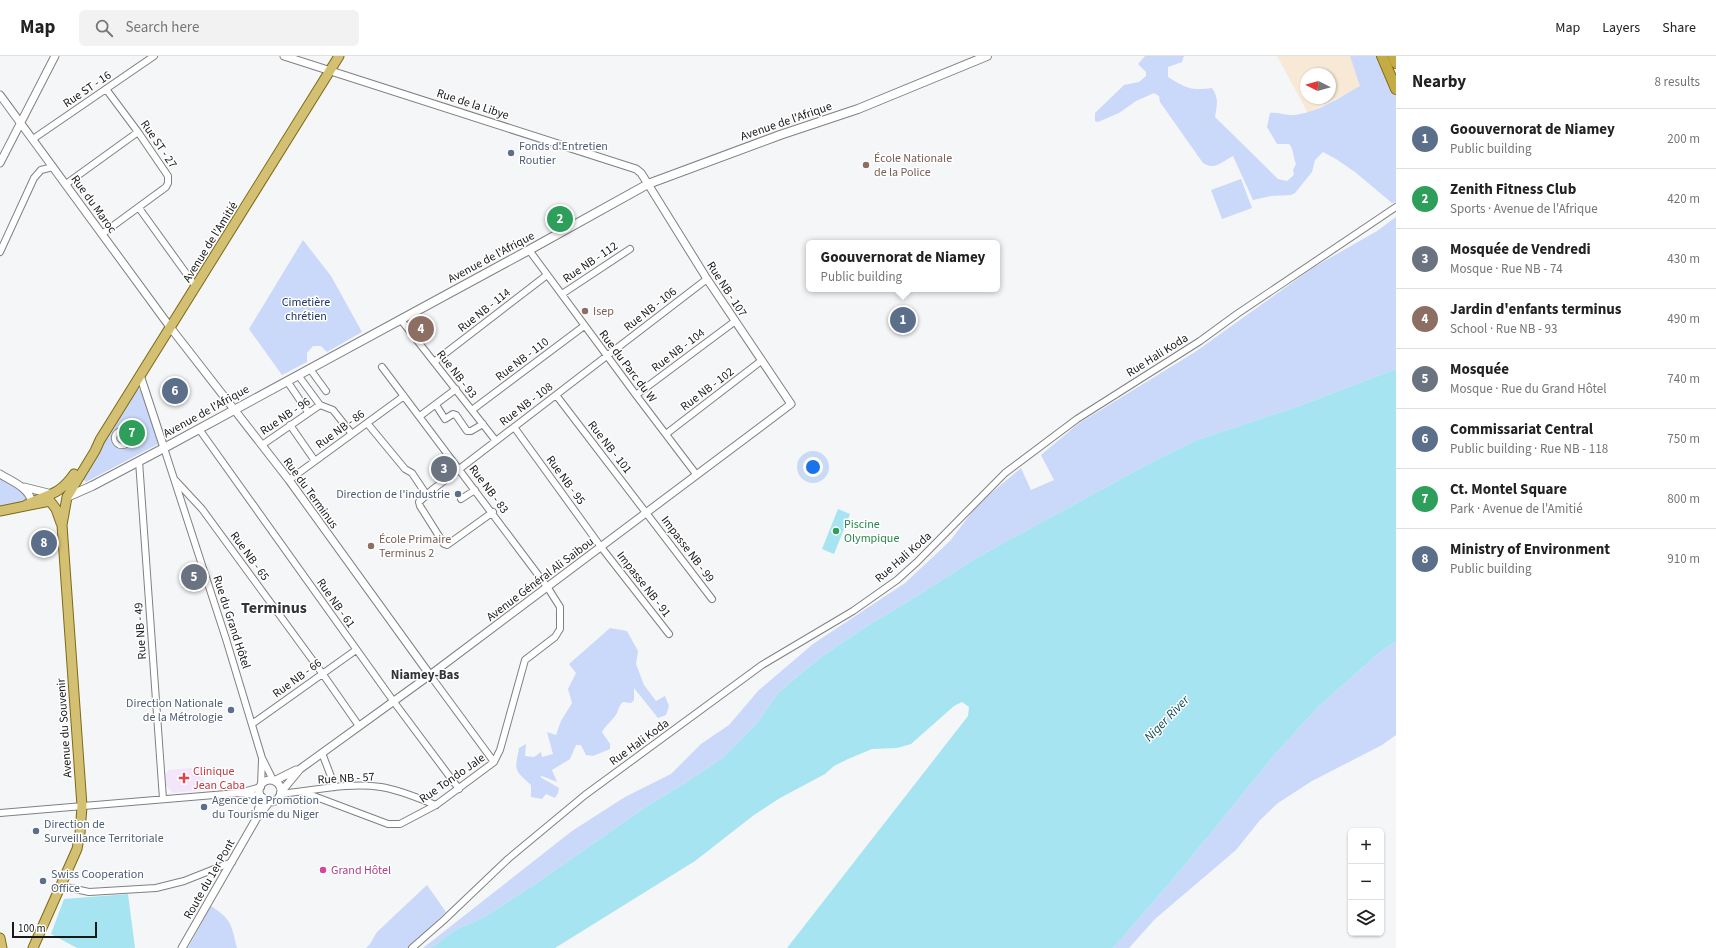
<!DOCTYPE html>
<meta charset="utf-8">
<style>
body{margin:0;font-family:"Source Sans 3",sans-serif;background:#f2f2f2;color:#222}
.controls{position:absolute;right:12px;bottom:12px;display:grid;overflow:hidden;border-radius:6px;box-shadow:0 1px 3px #0004}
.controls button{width:36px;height:36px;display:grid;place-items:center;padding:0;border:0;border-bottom:1px solid #e0e0e0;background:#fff;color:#222;font:20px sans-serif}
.compass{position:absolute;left:1300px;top:12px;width:36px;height:36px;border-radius:50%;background:#fff;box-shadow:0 1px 3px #0004;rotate:275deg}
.scale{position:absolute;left:12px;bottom:10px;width:85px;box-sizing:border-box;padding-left:4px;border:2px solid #19191a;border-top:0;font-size:11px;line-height:14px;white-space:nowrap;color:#19191a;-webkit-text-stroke:3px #fff;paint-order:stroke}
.you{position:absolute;left:813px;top:411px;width:14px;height:14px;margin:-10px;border:3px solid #fff;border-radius:50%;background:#1a73e8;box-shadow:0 0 0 6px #1a73e833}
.badge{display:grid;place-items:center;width:26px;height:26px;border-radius:50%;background:#ea580c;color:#fff;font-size:13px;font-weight:700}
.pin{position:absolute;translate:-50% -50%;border:2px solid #fff;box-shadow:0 1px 4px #0006}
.popup{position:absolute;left:806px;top:184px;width:194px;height:52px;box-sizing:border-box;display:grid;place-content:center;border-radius:6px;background:#fff;filter:drop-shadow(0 1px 3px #0005);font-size:13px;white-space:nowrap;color:#767676}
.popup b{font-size:15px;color:#222}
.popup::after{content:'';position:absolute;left:50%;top:100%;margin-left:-8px;border:8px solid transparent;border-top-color:#fff}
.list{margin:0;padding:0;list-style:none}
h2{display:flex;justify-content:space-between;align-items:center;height:52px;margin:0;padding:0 16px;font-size:17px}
h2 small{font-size:13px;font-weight:400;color:#767676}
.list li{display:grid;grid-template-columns:26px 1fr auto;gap:12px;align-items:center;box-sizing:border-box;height:60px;padding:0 16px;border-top:1px solid #e0e0e0}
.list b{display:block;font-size:15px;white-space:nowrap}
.list p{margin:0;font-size:13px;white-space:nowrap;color:#767676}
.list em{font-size:13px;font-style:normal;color:#767676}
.icon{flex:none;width:22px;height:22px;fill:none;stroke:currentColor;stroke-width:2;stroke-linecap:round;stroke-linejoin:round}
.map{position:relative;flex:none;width:1396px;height:892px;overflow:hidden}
header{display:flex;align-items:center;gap:24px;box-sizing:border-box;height:56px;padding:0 20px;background:#fff;border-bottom:1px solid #e0e0e0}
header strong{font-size:19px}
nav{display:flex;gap:22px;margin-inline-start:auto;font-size:14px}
.search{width:280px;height:36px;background:#f2f2f2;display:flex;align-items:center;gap:10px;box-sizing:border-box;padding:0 14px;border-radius:6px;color:#767676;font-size:15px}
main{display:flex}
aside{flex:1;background:#fff}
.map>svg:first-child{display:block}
.education{fill:#f8e9d6;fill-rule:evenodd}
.medical{fill:#f3e6fa}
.green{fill:#cad8f9}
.water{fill:#a5e4f0}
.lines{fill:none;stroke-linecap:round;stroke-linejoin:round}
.pedestrian-casing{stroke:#7f8082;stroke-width:6}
.minor-casing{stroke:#7f8082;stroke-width:8}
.tertiary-casing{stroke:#7f8082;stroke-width:9}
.secondary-casing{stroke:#7f8082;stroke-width:10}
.primary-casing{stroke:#7e6a16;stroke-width:11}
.trunk-casing{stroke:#7e6a16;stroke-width:12}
.pedestrian{stroke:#fff;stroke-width:4.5}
.minor{stroke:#fff;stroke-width:6}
.tertiary{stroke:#fff;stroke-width:7}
.secondary{stroke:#fff;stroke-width:8}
.primary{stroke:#d3c072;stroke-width:9}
.trunk{stroke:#c4ab43;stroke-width:10}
.service-dot{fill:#5c6f8a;stroke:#fff;stroke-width:1.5}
.education-dot{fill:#8d6e63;stroke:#fff;stroke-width:1.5}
.leisure-dot{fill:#2e9e5b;stroke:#fff;stroke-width:1.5}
.health-dot{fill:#e0444e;stroke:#fff;stroke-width:1.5}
.hotel-dot{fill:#d1479c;stroke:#fff;stroke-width:1.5}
.labels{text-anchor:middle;stroke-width:3;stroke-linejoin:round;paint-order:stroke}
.street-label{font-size:12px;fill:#19191a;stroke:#fff}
.service-label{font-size:12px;fill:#4e5e75;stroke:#fff;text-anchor:start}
.education-label{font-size:12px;fill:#785e54;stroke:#fff;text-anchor:start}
.park-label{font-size:12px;fill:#223368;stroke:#fff}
.leisure-label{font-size:12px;fill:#27864d;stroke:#fff;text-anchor:start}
.health-label{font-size:12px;fill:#be3a42;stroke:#fff;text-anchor:start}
.hotel-label{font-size:12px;fill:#b23c85;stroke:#fff;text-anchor:start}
.neighbourhood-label{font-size:13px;font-weight:bold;fill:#333436;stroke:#fff}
.water-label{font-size:13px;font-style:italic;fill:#114851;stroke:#fff}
.district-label{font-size:16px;font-weight:bold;fill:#333436;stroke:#fff}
</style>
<header>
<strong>Map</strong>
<div class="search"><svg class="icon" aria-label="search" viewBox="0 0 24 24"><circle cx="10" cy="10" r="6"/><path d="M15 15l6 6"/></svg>Search here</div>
<nav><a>Map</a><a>Layers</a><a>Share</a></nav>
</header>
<main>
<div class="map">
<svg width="1396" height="892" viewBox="0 0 1396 892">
<rect width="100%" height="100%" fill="#f5f6f8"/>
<path class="education" d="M1277,0h73l11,30 -53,27zM1306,18h24v24h-24z"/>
<path class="medical" d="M202,711l4,23 -33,3 -8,-9v-11l3,-1v-2z"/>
<path class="green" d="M1145,0h39l-2,6 -14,5v10c18,11 23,14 44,11 7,10 5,17 3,29l63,62 9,2 7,-6 -1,-5 3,-6c-3,-7 -2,-15 -7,-20h-12l-10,-17 3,-14c9,-1 17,3 25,2 24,-3 45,-18 65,-29l-10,-30h29l17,40v106l-4,1 -37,-31 -19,-13 -13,-7 -8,8 -3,12 -17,21 -4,2 -20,1 -18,4 -20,-44c-10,5 -18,15 -30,7l-43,-61 -1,-6 -5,-3 -18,8 -17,12 -21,9 -3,-1v-8l29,-28 15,-3 7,-6v-4l-8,-8z
M1241,123l11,29 -30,11 -11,-29z
M1396,161v152l-97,37 -102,34 -43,21 -176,96 -64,41 -47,28 -46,31 -43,36 -20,29 -34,35 -42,28 -35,21 -113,79 -53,34 -24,10 -26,19h-8l149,-117 53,-34 46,-23 30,-30 28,-19 29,-34 55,-47 92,-61 45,-42 28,-37 43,-36 10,22 23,-10 -13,-25 37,-31 117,-72 119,-85 63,-36z
M303,184l28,36 31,56 -35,20 -6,-6h-8l-6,7v9l-25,13 -33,-46z
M136,333l6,1 16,54 -72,38 -4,-4z
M0,420l23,13 7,11 -30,8z
M610,572l17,3 11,20 -2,13 8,21 12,16 9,-5 4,10 -3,9 -8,3 -24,-30v12l-3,3 -8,-1c-4,3 -4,7 -6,11 -4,7 -11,12 -15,19l8,12v5l-17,7 -7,-1 -5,-10h-5l-6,14 -18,11 5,12 -15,-6 -2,1 19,11 -1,5 -3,5 -9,-4 -4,5 -11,-2v-12c-18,-16 -16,-14 -12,-37l7,-4 -1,12 9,1 7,-5 1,5 11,-3 -6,-22 9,3 5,-14 11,-18 -4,-14 8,-16 -7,-9z
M1396,585v94l-14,10 -70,36 -34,22 -18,17 -24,30 -81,69 -26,29h-16l66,-76 96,-118 44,-48 61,-54z
M427,829l19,27 -36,36h-44l4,-4 7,-12z
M211,850c21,14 20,18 26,42h-49z"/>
<path class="water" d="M1396,313v272l-16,11 -61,54 -44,48 -96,118 -66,76h-326l181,-232 1,-9 -7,-5 -8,4 -43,38 -14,4 -25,1 -24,10 -14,7 -9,8 -45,24 -26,17 -59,46 -140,87h-124l26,-19 24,-10 53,-34 113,-79 35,-21 42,-28 34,-35 20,-29 43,-36 46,-31 47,-28 64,-41 176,-96 43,-21 102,-34z
M838,453l12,5 -16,40 -12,-5z
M128,838l7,54h-58l-26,-14 13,-35z"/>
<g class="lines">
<g class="pedestrian-casing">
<path id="pedestrian" d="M114 382a8 8 0 1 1 16 0a8 8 0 1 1-16 0Z"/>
</g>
<g class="minor-casing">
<path id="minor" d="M33,83l121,-83
M66,128l72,-52
M139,152l57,79
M102,178l64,-47 2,-4v-7l-30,-44 -32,-43
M529,194l107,145 60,79
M0,196l34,-74 7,-8 12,-3
M562,238l68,-45
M401,264l95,121
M434,306l113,-87
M310,313l16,22
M298,319l22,30
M287,325l21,31
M556,339l156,204
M636,339l98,-73
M320,349l13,5 19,24
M436,349l9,14 8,-5 3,1 11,16h4l12,-7
M472,354l112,-84
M420,360l36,-27
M367,367l38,46 7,4 14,21
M290,369l25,36
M514,371l87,120 68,87
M199,373l195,273 65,87
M666,378l95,-73
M262,389l58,-40
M164,392l62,191 36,119 11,22
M139,405l24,338
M289,424l115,-84
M176,425l26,28 120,164 37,53
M461,443l14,-9
M493,456l-46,33 -3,-1 -24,-38 -1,-4 13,-12 275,-211
M430,619l64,87
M252,668l104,-74
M322,697l13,34
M261,730l1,-26
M303,736l85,32h12l36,-19 58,-43 6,-12 25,-90 30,-23 5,-8v-22l-12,-19 -166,-221
M239,737l22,-6
M280,738c33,-3 68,-12 101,-7 19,3 37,11 55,18
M0,757l238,-20 23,3
M61,830l28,6 67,-4 28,-7 48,-19
M412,892l32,-28 64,-61 77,-64 177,-130 91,-54 44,-31 20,-18 88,-89 72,-54 123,-78 37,-27 159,-107"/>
</g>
<g class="tertiary-casing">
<path id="tertiary" d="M0,39l170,232 119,153 141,195
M0,107l55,-107
M140,319l24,73
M0,418c13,8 28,13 32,28
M24,431l28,7
M259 735a11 11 0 1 1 22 0a11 11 0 1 1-22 0Z
M274,725l22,-11
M281,736l19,-23 130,-94 361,-271 -84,-125 -59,-95 -7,-11 -5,-4 -352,-113
M256,763l14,-18
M182,892l73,-127 7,-24"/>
</g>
<g class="secondary-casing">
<path id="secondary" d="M67,441l25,-11 72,-38 365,-198 119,-66 132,-49 78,-26 129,-53"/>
</g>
<g class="primary-casing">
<path id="primary" d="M26,449c21,-11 33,-9 48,-31
M0,455l50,-10 6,8 5,14
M0,882l2,10
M33,892l44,-99 3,-16 2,-27 -20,-281 5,-28 28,-46 5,-11 239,-384"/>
</g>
<g class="trunk-casing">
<path id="trunk" d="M1382,0l14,33
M1393,0l3,7"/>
</g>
<use href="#pedestrian" class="pedestrian"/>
<use href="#minor" class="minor"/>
<use href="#tertiary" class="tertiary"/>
<use href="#secondary" class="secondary"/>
<use href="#primary" class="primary"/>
<use href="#trunk" class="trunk"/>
</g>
<g class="service-dot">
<circle cx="511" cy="97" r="4"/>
<circle cx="458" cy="438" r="4"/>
<circle cx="231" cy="654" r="4"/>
<circle cx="204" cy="751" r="4"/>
<circle cx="36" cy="775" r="4"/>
<circle cx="43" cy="825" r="4"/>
</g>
<g class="education-dot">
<circle cx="866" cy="109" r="4"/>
<circle cx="585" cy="255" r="4"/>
<circle cx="371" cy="490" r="4"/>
</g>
<circle class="leisure-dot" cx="836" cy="475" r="4"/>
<path class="health-dot" d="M182 716h4v4h4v4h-4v4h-4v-4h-4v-4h4z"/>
<circle class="hotel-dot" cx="323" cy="814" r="4"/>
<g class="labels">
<g class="street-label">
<text transform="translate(87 33) rotate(-34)" y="4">Rue ST - 16</text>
<text transform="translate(473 48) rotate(18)" y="4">Rue de la Libye</text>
<text transform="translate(786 65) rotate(-19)" y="4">Avenue de l'Afrique</text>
<text transform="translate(159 88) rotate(56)" y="4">Rue ST - 27</text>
<text transform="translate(94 148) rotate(54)" y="4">Rue du Maroc</text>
<text transform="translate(210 186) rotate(-58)" y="4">Avenue de l'Amitié</text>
<text transform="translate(491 201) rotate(-28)" y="4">Avenue de l'Afrique</text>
<text transform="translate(590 206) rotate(-34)" y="4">Rue NB - 112</text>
<text transform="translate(727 233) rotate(57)" y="4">Rue NB - 107</text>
<text transform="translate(650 253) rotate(-38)" y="4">Rue NB - 106</text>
<text transform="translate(484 254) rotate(-38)" y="4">Rue NB - 114</text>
<text transform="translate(678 294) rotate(-37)" y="4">Rue NB - 104</text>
<text transform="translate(1157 299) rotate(-32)" y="4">Rue Hali Koda</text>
<text transform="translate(522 303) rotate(-37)" y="4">Rue NB - 110</text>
<text transform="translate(628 310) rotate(53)" y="4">Rue du Parc du W</text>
<text transform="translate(457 318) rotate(52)" y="4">Rue NB - 93</text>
<text transform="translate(707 333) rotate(-37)" y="4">Rue NB - 102</text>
<text transform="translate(526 348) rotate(-37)" y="4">Rue NB - 108</text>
<text transform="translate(206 355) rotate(-29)" y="4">Avenue de l'Afrique</text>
<text transform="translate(285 360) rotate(-34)" y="4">Rue NB - 96</text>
<text transform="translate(340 373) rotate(-36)" y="4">Rue NB - 86</text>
<text transform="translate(610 391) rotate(52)" y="4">Rue NB - 101</text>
<text transform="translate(566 424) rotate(54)" y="4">Rue NB - 95</text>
<text transform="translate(489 433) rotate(53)" y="4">Rue NB - 83</text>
<text transform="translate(311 437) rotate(54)" y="4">Rue du Terminus</text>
<text transform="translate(688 493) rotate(53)" y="4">Impasse NB - 99</text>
<text transform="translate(250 500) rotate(54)" y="4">Rue NB - 65</text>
<text transform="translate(903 501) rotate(-41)" y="4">Rue Hali Koda</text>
<text transform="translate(540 523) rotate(-37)" y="4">Avenue Général Ali Saibou</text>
<text transform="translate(644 528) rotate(52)" y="4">Impasse NB - 91</text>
<text transform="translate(336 547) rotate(55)" y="4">Rue NB - 61</text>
<text transform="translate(232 566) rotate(72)" y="4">Rue du Grand Hôtel</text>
<text transform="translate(140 575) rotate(-94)" y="4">Rue NB - 49</text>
<text transform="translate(297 622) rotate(-36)" y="4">Rue NB - 66</text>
<text transform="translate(64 672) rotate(-94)" y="4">Avenue du Souvenir</text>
<text transform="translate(639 686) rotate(-36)" y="4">Rue Hali Koda</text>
<text transform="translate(346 722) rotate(-3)" y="4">Rue NB - 57</text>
<text transform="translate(452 722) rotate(-35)" y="4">Rue Tondo Jale</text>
<text transform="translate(209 823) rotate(-60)" y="4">Route du 1er Pont</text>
</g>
<g class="service-label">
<text x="519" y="94">Fonds d'Entretien<tspan x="519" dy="14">Routier</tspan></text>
<text x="450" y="442" text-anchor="end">Direction de l'industrie</text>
<text x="223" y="651" text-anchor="end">Direction Nationale<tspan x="223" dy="14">de la Métrologie</tspan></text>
<text x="212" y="748">Agence de Promotion<tspan x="212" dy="14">du Tourisme du Niger</tspan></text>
<text x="44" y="772">Direction de<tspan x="44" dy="14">Surveillance Territoriale</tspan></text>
<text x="51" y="822">Swiss Cooperation<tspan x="51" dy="14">Office</tspan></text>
</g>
<g class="education-label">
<text x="874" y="106">École Nationale<tspan x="874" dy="14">de la Police</tspan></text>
<text x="593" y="259">Isep</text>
<text x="379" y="487">École Primaire<tspan x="379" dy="14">Terminus 2</tspan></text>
</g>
<g class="park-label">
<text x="306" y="250">Cimetière<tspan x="306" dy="14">chrétien</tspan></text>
</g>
<g class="leisure-label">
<text x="844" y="472">Piscine<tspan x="844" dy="14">Olympique</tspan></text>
</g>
<g class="health-label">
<text x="193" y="719">Clinique<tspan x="193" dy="14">Jean Caba</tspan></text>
</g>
<g class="hotel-label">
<text x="331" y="818">Grand Hôtel</text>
</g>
<g class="neighbourhood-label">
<text x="425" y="623">Niamey-Bas</text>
</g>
<g class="water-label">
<text transform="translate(1166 662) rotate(-46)" y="5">Niger River</text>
</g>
<g class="district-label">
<text x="274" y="557">Terminus</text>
</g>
</g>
</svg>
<div class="controls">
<button>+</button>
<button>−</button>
<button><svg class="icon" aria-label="layers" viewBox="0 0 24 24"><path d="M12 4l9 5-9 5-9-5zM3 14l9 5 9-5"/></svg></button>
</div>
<svg class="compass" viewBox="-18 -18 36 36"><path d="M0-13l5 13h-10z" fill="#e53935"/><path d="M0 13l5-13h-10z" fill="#767676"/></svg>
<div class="scale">100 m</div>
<div class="you"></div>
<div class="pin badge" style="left:903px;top:264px;background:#5c6f8a">1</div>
<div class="popup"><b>Goouvernorat de Niamey</b>Public building</div>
<div class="pin badge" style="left:560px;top:163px;background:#2e9e5b">2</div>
<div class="pin badge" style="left:444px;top:413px;background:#6b7280">3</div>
<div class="pin badge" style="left:421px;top:273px;background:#8d6e63">4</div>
<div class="pin badge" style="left:194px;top:521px;background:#6b7280">5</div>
<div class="pin badge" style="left:175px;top:335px;background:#5c6f8a">6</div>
<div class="pin badge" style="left:132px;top:377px;background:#2e9e5b">7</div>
<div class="pin badge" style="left:44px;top:487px;background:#5c6f8a">8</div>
</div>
<aside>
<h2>Nearby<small>8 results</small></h2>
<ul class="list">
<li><span class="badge" style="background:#5c6f8a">1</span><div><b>Goouvernorat de Niamey</b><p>Public building</p></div><em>200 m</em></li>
<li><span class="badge" style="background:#2e9e5b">2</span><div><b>Zenith Fitness Club</b><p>Sports · Avenue de l'Afrique</p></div><em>420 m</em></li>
<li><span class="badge" style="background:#6b7280">3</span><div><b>Mosquée de Vendredi</b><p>Mosque · Rue NB - 74</p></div><em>430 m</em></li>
<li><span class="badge" style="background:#8d6e63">4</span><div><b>Jardin d'enfants terminus</b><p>School · Rue NB - 93</p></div><em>490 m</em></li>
<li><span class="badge" style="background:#6b7280">5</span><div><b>Mosquée</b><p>Mosque · Rue du Grand Hôtel</p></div><em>740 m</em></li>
<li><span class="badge" style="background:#5c6f8a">6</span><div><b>Commissariat Central</b><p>Public building · Rue NB - 118</p></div><em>750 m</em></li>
<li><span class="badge" style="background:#2e9e5b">7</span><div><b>Ct. Montel Square</b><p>Park · Avenue de l'Amitié</p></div><em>800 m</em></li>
<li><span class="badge" style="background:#5c6f8a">8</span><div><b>Ministry of Environment</b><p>Public building</p></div><em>910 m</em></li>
</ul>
</aside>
</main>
